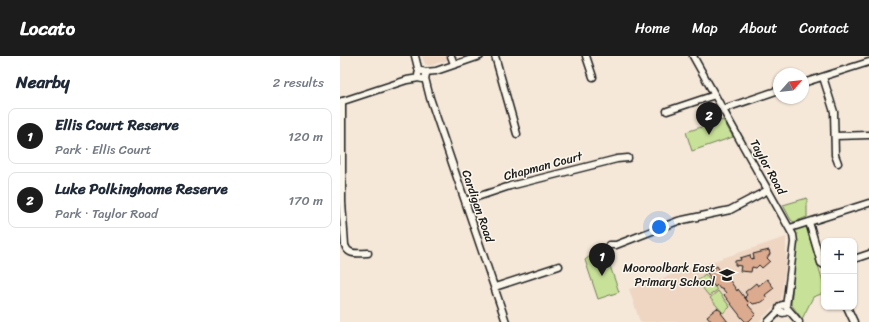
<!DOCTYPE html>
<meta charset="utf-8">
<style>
body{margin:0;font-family:Sriracha,sans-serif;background:#f6f6f7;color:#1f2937}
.controls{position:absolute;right:12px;bottom:12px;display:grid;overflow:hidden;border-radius:8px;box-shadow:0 1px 3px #0004}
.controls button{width:36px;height:36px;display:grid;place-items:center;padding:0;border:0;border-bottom:1px solid #e0e1e3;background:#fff;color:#1f2937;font:20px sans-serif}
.compass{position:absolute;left:433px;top:12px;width:36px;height:36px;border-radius:50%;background:#fff;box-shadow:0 1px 3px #0004;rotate:63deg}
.you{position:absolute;left:319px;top:171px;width:14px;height:14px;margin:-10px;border:3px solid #fff;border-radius:50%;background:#1a73e8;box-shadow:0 0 0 6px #1a73e833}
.badge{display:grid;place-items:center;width:26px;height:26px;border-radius:50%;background:#1c1c1c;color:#fff;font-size:13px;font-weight:700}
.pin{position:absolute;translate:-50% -33px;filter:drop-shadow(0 1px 2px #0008)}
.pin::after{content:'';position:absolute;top:21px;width:14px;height:12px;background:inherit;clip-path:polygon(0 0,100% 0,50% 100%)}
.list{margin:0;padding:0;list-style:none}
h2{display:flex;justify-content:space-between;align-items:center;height:52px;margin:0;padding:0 16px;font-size:17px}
h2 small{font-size:13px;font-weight:400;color:#747a83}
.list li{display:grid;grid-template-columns:26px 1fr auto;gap:12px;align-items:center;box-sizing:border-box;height:56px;margin:0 8px 8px;padding:0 8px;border:1px solid #e0e1e3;border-radius:8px}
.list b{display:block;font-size:15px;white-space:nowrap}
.list p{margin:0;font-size:13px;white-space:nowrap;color:#747a83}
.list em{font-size:13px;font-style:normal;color:#747a83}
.map{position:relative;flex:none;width:529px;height:266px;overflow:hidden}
header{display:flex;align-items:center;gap:24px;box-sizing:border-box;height:56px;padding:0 20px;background:#1c1c1c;color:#fff}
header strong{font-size:19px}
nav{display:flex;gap:22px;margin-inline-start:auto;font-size:14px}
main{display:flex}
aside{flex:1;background:#fff}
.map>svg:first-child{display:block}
.built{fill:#eed6c3}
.green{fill:#c8e198;stroke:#727e5a}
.building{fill:#dcab8f;stroke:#1c1c1c}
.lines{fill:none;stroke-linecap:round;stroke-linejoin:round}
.minor-casing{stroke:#1c1c1c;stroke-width:9}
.minor{stroke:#fbf7ec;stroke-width:6}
.labels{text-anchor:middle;stroke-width:3;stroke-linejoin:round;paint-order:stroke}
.street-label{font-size:12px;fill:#1c1c1c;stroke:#fbf7ec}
.poi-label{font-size:12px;fill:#1c1c1c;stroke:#fbf7ec;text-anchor:end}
</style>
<header>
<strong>Locato</strong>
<nav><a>Home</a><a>Map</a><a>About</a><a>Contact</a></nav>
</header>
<main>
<aside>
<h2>Nearby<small>2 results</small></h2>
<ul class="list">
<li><span class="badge">1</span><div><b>Ellis Court Reserve</b><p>Park · Ellis Court</p></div><em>120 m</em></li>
<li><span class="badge">2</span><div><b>Luke Polkinghome Reserve</b><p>Park · Taylor Road</p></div><em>170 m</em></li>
</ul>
</aside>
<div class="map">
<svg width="529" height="266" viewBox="0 0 529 266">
<rect width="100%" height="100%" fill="#f5e8d9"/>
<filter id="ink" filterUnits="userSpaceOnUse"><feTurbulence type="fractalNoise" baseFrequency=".025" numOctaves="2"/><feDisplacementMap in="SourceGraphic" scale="8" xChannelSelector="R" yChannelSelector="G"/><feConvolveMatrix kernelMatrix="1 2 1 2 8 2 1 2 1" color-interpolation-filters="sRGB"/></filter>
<g filter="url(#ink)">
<path class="built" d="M82,0h31l1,2 -25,8 -4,-2z
M446,181v25l-5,38 -22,22h-119l-11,-33z"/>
<path class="green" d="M383,64l10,17 -41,14 -6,-19z
M467,142v19l-13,5 -3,-2 -8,-15z
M466,170l18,59v8l-11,4 -11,22 -11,-15 5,-52v-15l-2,-7z
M263,190l16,46 -21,7 -13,-39z
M365,218l12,16 -8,6 -12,-15z
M378,235l12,16 -7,6 -13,-15z"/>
<path class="building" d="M429,194l1,4 -3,4 3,3 -8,7 -3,-3 -3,3 -4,-1 -1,5 -11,-1 1,-5 -6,-1v-4l6,-1 -1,-2 10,-3 1,4 3,-1 -1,-4z
M377,210l3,5 2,-2 15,22 1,-2 10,13 -3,-5 2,-2 -2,-3 11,-9 2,3 9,-7 7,9 -9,7 2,3 -5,4 -9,2 -2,-2 -3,3 8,9 -7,7 -3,1 -4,-4 -18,-23 2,-2 -4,-5 -2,1 -3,-4 -2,2 -6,-7 2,-2 -4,-5z
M377,252l5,4 -1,1 7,9h-16l-5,-6z"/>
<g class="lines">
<g class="minor-casing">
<path id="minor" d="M75,0l4,16
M111,0l3,8
M155,0l22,78
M246,0l7,21
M353,0l100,179 1,7 -8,65
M78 19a4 4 0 1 1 8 0a4 4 0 1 1-8 0Z
M85,16l11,-1 44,-15
M483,21l11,35 1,43 3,8
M85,22l5,20 76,224
M463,27l66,-21
M2,45v101l3,43c3,11 13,8 23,8
M0,46l67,-22 12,-2
M383,53l56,-19
M327,55l48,-16
M495,80l34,-1
M125,145l45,-15 107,-27 11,-1
M469,166l12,41 3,2
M450,172l79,-25
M269,189h7l62,-24 52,-11 38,-20
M514,203l15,-5
M155,231l64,-21
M439 253a4 4 0 1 1 8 0a4 4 0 1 1-8 0Z
M507,251l7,15
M447,252l12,14
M428,266l12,-12"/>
</g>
<use href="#minor" class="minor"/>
</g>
</g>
<defs>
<g id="school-bare" transform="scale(1.2)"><path d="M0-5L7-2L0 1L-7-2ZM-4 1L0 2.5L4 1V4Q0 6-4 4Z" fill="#1c1c1c" stroke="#fbf7ec" stroke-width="2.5" paint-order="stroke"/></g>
</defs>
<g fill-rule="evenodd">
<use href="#school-bare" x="387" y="219"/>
</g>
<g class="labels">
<g class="street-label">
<text transform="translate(203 110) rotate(-15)" y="4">Chapman Court</text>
<text transform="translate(428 111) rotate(61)" y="4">Taylor Road</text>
<text transform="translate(138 150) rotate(71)" y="4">Cardigan Road</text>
</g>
<g class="poi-label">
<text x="375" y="216">Mooroolbark East<tspan x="375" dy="14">Primary School</tspan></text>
</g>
</g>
</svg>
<div class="controls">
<button>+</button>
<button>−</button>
</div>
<svg class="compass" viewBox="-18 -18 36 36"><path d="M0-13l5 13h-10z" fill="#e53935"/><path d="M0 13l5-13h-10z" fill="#747a83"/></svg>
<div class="you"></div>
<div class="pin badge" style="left:262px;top:220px">1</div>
<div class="pin badge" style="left:369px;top:79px">2</div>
</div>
</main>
